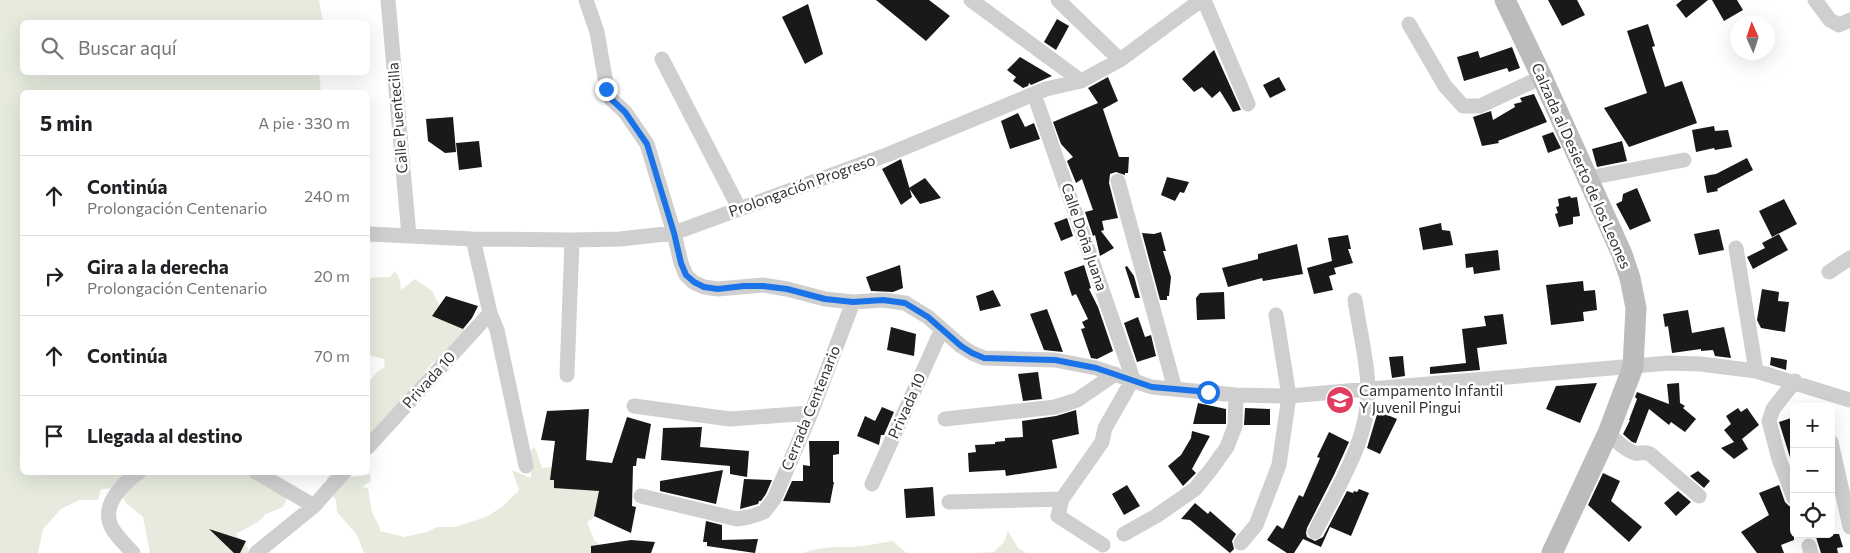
<!DOCTYPE html>
<html lang="es">
<meta charset="utf-8">
<style>
body{margin:0;font-family:Commissioner,sans-serif;background:#f2f2f2;color:#202124}
.controls{position:absolute;right:15px;bottom:15px;display:grid;overflow:hidden;border-radius:8px;box-shadow:0 5px 20px #0002}
.controls button{width:45px;height:45px;display:grid;place-items:center;padding:0;border:0;border-bottom:1px solid #e0e0e0;background:#fff;color:#202124;font:25px sans-serif}
.compass{position:absolute;left:1730px;top:15px;width:45px;height:45px;border-radius:50%;background:#fff;box-shadow:0 5px 20px #0002;rotate:357deg}
.stop{position:absolute;width:15px;height:15px;margin:-11px;border:4px solid #1a73e8;border-radius:50%;background:#fff}
.stop.end{background:#1a73e8;border-color:#fff;box-shadow:0 1px 5px #0008}
.list{margin:0;padding:0;list-style:none}
h2{display:flex;justify-content:space-between;align-items:center;height:65px;margin:0;padding:0 20px;font-size:21px}
h2 small{font-size:16px;font-weight:400;color:#757577}
.list li{display:grid;grid-template-columns:32px 1fr auto;gap:15px;align-items:center;box-sizing:border-box;height:80px;padding:0 20px;border-top:1px solid #e0e0e0}
.list b{display:block;font-size:19px;white-space:nowrap}
.list p{margin:0;font-size:16px;white-space:nowrap;color:#757577}
.list em{font-size:16px;font-style:normal;color:#757577}
.icon{flex:none;width:28px;height:28px;fill:none;stroke:currentColor;stroke-width:2;stroke-linecap:round;stroke-linejoin:round}
.map{position:relative;flex:none;width:1850px;height:553px;overflow:hidden}
.search{position:absolute;background:#fff;box-shadow:0 5px 20px #0002;left:20px;top:20px;width:350px;height:55px;display:flex;align-items:center;gap:12px;box-sizing:border-box;padding:0 18px;border-radius:8px;color:#757577;font-size:19px}
.panel{position:absolute;background:#fff;box-shadow:0 5px 20px #0002;left:20px;top:90px;width:350px;height:385px;border-radius:8px}
.map>svg:first-child{display:block}
.green{fill:#e6ebde}
.building{fill:#191919}
.lines{fill:none;stroke-linecap:round;stroke-linejoin:round}
.street{stroke:#cfcfcf;stroke-width:15}
.secondary{stroke:#bcbcbc;stroke-width:21}
.route{stroke:#1a73e8;stroke-width:6}
.labels{text-anchor:middle;stroke-width:5;stroke-linejoin:round;paint-order:stroke}
.street-label{font-size:15px;fill:#323232;stroke:#fff}
.poi-label{font-size:15px;fill:#323232;stroke:#fff;text-anchor:start}
</style>
<div class="map">
<svg width="1850" height="553" viewBox="0 0 1850 553">
<rect width="100%" height="100%" fill="#fff"/>
<path class="green" d="M0,0h319l4,22h-301v50l297,1 2,19h-299v380l253,1 13,23 -5,11 -17,7 -8,8 -22,12 12,14 1,5h-99l-7,-36 -17,-14 -8,-15 -17,1 -3,11h-19l-18,9 -18,20 -5,24h-38z
M395,271l5,9 1,10 14,-11 17,12 12,23 26,20 -18,23 -19,5 -65,83v-69l2,5 8,-10 7,-4 -1,-8 -16,-4v-77l22,-1z
M535,447l7,21 14,-1 38,18 14,23 -21,14 7,18 7,6 28,7h-265l-7,-18 -20,-23 -1,-12 -8,-11 -1,-11 7,-5 20,4 16,-3 1,7 -9,6 6,1 4,24 8,16v3l24,6 23,-5 10,-5h18l31,-10 16,-10 17,-17 -7,-20 19,8v-14l-6,-10z
M1008,531l10,17 8,5h-50l18,-1 10,-10z
M893,541l13,12h-102c15,-6 30,-6 46,-6 14,0 29,-4 43,-6z"/>
<path class="building" d="M876,0h53l21,16 -24,25z
M1548,0h29l8,15 -23,11z
M1682,0h26l-22,18 -10,-13z
M1712,0h25l6,10 -19,11z
M808,4l15,50 -18,10 -23,-47z
M1057,19l12,7 -13,24 -12,-8z
M1648,24l7,22 -3,1 13,40 17,-6 15,42 -68,24 -25,-39 43,-15 -20,-62z
M1512,47l8,21 -11,4 -2,-4 -43,13 -7,-24 21,-6 2,7z
M1214,50l27,60h-1l-7,2 -13,-21 -8,7 -10,-11 -8,5 -12,-13z
M1020,57l32,19 -21,9 -2,-2 -1,3 -5,2 -10,-7 3,-4 -9,-7z
M1108,77l10,24 -15,8 16,48h10l-1,16h-3v2l-9,-3 -6,2 -1,9 9,35 -16,3 2,9 -3,1 13,17 -14,8 -5,-21 -2,1 -8,-24 8,-2 -11,-31 -6,4 -9,-22 6,-4 -12,-13 -8,-22 45,-19 -10,-15z
M1279,77l7,13 -16,8 -7,-13z
M1534,94l13,28 -49,19 1,2 -17,3 -9,-29 18,-6 2,9 22,-13 -1,-3 8,-2 -2,-4z
M1018,113l7,14 9,-4 6,16 -30,10 -9,-28z
M453,117l3,35 -11,1 -17,-12 -2,-22z
M1714,126l1,5 13,-1 4,17 -17,3 -1,-2 -18,4 -4,-22z
M1553,132l8,16 -13,5 -6,-17z
M479,141l3,26 -23,3 -3,-27z
M1622,141l5,20 -30,6 -5,-18z
M1747,158l6,12 -36,19 1,2 -11,2 -3,-17 12,-2z
M901,159l11,38 -11,8 -19,-36z
M1167,177l22,5 -5,11 -4,-1 -5,9 -14,-6z
M925,178l16,20 -21,6 -11,-16z
M1637,188l14,33 -21,9 -14,-26 6,-3 1,-7z
M1570,196l1,2 6,-1 3,19 -7,1v7l-14,3 -4,-13 3,-1 -2,-6 3,-1 -1,-7z
M1784,199l13,25 -25,13 -13,-26z
M1067,218l6,18 -12,5 -7,-18z
M1441,223l1,7 8,1 3,14 -30,5 -4,-22z
M1719,229l5,21 -25,5 -5,-21z
M1161,232l5,19h-3l8,26 -2,19h-2v4h-7l-18,-67 12,1z
M1779,234l9,16 -35,19 -6,-12 18,-9 -3,-5z
M1348,235l3,14h-3l5,14 -19,5 2,6 -7,2 4,14 -19,4 -7,-26 25,-7 -4,-23z
M1297,244l6,30 -40,7 -1,-3 -34,9 -6,-19 36,-9v-5z
M1498,250l2,20 -26,4 -1,-7 -7,1 -1,-14z
M900,265l3,23 -10,4 -22,-1 -5,-14z
M1084,265l7,23 -2,1 9,18 15,44 -16,8 -6,-1 -10,-29 4,-1 -3,-6 6,-3 -12,-25 -4,2 -8,-24z
M1127,266l7,10 6,22h-5l-10,-31z
M1583,281l1,10 11,-1 2,20 -14,2 1,9 -33,4 -5,-40z
M1762,289l17,3 -1,9 11,1 -4,30 -24,-4 -4,-8z
M993,290l8,16 -21,5 -4,-15z
M1224,292l1,27 -28,1 -1,-22 4,-5z
M446,296l32,10 -6,12 -9,11 -31,-13z
M1047,309l12,32 4,11 -19,-2 -14,-36z
M1688,310l4,23 32,-6 7,31 -16,-2 -2,-6 -12,1v-2l-29,4 -4,-27 -3,1 -2,-13z
M1503,314l4,30 -30,4 3,22 -50,4v-7l36,-4 -4,-34 24,-3 -2,-10z
M1138,317l7,20 6,-2 5,21 -19,6 -13,-39z
M891,327l25,7 -2,22 -27,-6z
M1403,356l2,20 -13,2 -3,-21z
M1771,357l16,3 -1,10 -16,-5z
M1038,372l4,27 -19,2 -5,-27z
M1597,383l-17,40 -34,-14 10,-23z
M1679,383l1,20 5,3 -2,2 13,11 -11,13 -14,-10 -2,3 -20,-16 -13,34 3,1 -7,-2 -9,-8 7,-14h-1l8,-21 -2,-2 2,-5 32,12 -2,-20z
M1198,403l28,6v15h-33z
M882,407l12,5 -10,23h-3l-2,10 -22,-9 8,-20 10,5z
M1245,408l25,1v16h-26z
M1738,408l3,4 6,-4 12,17 -17,14 6,10 -14,10 -13,-11 13,-6 -10,-12 7,-6 -5,-8z
M589,409l-3,51 26,3 15,-46 24,7 -6,35 -8,-1 -1,8h-3l-1,40 4,1 -5,26 -37,-17 5,-25 -45,-3v-8h-4l5,-39 -14,-1 6,-29z
M1076,410l3,24 -27,6 5,28 -51,8 -1,-6 -36,2 -1,-19 8,-1 -1,-7 20,-1v-2l10,-1v-3l18,-1 -1,-16 34,-5z
M1378,411l19,8 -17,35 -13,-6z
M1794,417v47h-2l-13,-42z
M702,427l-2,20 49,4 -2,26 -17,-3v-8l-69,-6 2,-32z
M1192,431l18,5 -18,33 4,4 -13,13 -15,-20 13,-11 10,-17z
M1329,432l20,10 -15,33 -27,53 -1,5 1,4 8,4 8,-4 24,-46 6,2 1,-2 3,1 2,-3 10,4 -18,43 -21,-9 -9,20 -18,-8 -9,14h-7l-20,-13 10,-15 6,4 16,-34 4,2 17,-39 -3,-1z
M809,441h30v13l-6,1v27h1l-4,21 -47,-2 9,-20h11v-16l7,1z
M723,470l-7,34 -56,-13v-10z
M1698,471l12,10 -6,7 -14,-12z
M1603,473l17,8 -9,20 31,26 -13,15 -41,-37z
M744,479l28,1 -6,14 -5,7h-2l-1,3 -18,5z
M1127,485l13,21 -16,9 -12,-21z
M1779,485l6,17 4,4 5,1v33l-13,5 3,8h-27l-16,-21 28,-17 -10,-22z
M933,487l2,29 -29,2 -2,-29z
M1678,491l13,11 -15,14 -12,-13z
M1195,503l13,11 2,-3 26,23 -4,7 2,8 -4,4 -40,-33 -9,-1z
M706,521l16,4v15l36,-1 -3,14 -48,-7v-4h-4z
M209,529l37,12 -6,12h-6z
M1815,534h24l4,13 -6,1 1,5h-17z
M631,540l24,2 -4,11h-60v-7z"/>
<g class="lines">
<path class="street" d="M388,0l21,236
M586,0l11,32 10,57 4,10 14,13 22,32 27,89 7,30 5,12 7,7 11,5 14,2 45,-4 24,4 38,10 28,3 30,-2 22,3 23,14 33,29 11,7 12,5 71,2 41,8 56,19 84,8 53,1 380,-33 31,1 56,7 94,29
M971,0l110,81
M1058,0l62,60
M1204,0l44,104
M1815,0l15,20 9,5 11,-5
M1409,24l36,62 18,20h17l62,-29
M662,59l77,149
M1588,178l96,-18
M1118,181l57,208
M368,234l105,5 99,1 48,-1 54,-6 215,-79 157,-65 35,-8 39,-21 81,-60
M473,239l17,74 7,17 29,136
M1736,248l20,123
M1829,272l21,-14
M567,375l5,-135
M634,406l96,13 81,-6
M945,419l110,-12 22,-7 38,-26
M1608,433c7,7 17,17 27,20 6,1 9,-2 15,1l49,42
M1831,442l19,85
M368,447l122,-134
M256,472l58,34
M872,484l70,-155
M641,496l96,23 12,-2 15,-5 10,-13 37,-86 42,-111
M1794,498l-15,-39 -10,-38 4,-12 22,-28
M1062,499l-4,17 45,29
M949,502l113,-3 40,-57 3,-14 28,-49 -99,-285
M1315,532c23,-46 55,-93 53,-145 -1,-29 -9,-59 -13,-87
M1124,534l32,-18 39,-27 17,-21 15,-21 8,-21 1,-31
M1241,543l15,-18 23,-60 10,-69 -13,-81
M1809,546l2,7
M133,553c-7,-8 -16,-16 -21,-25 -12,-22 10,-44 27,-56
M256,553l58,-47 30,-34"/>
<path class="secondary" d="M1505,0l37,77 80,177 8,24 6,30 -3,59 -25,66 -56,120"/>
</g>
<g class="lines">
<path class="route" d="M606,89l5,10 14,13 22,32 27,89 7,30 5,12 8,7 10,5 14,2 26,-3h19l24,3 38,10 28,3 30,-2 22,3 23,14 33,29 11,7 12,5 71,2 41,8 56,19 56,5"/>
</g>
<defs>
<g id="school-disc" transform="scale(1.4375)"><circle r="9.5" fill="#e13c5d" stroke="#fff"/><path d="M0-5L7-2L0 1L-7-2ZM-4 1L0 2.5L4 1V4Q0 6-4 4Z" fill="#fff"/></g>
</defs>
<g fill-rule="evenodd">
<use href="#school-disc" x="1340" y="400"/>
</g>
<g class="labels">
<g class="street-label">
<text transform="translate(398 118) rotate(-95)" y="5">Calle Puentecilla</text>
<text transform="translate(1581 166) rotate(66)" y="5">Calzada al Desierto de los Leones</text>
<text transform="translate(802 186) rotate(-20)" y="5">Prolongación Progreso</text>
<text transform="translate(1084 237) rotate(71)" y="5">Calle Doña Juana</text>
<text transform="translate(429 380) rotate(-48)" y="5">Privada 10</text>
<text transform="translate(907 406) rotate(-66)" y="5">Privada 10</text>
<text transform="translate(811 408) rotate(-68)" y="5">Cerrada Centenario</text>
</g>
<g class="poi-label">
<text x="1359" y="396">Campamento Infantil<tspan x="1359" dy="17">Y Juvenil Pingui</tspan></text>
</g>
</g>
</svg>
<div class="controls">
<button>+</button>
<button>−</button>
<button><svg class="icon" aria-label="locate" viewBox="0 0 24 24"><circle cx="12" cy="12" r="6"/><path d="M12 2v4M12 18v4M2 12h4M18 12h4"/></svg></button>
</div>
<svg class="compass" viewBox="-18 -18 36 36"><path d="M0-13l5 13h-10z" fill="#e53935"/><path d="M0 13l5-13h-10z" fill="#757577"/></svg>
<div class="stop" style="left:1208px;top:392px"></div>
<div class="stop end" style="left:606px;top:89px"></div>
<div class="search"><svg class="icon" aria-label="search" viewBox="0 0 24 24"><circle cx="10" cy="10" r="6"/><path d="M15 15l6 6"/></svg>Buscar aquí</div>
<section class="panel">
<h2>5 min<small>A pie · 330 m</small></h2>
<ul class="list">
<li><svg class="icon" aria-label="ahead" viewBox="0 0 24 24"><path d="M12 20V5M6 11l6-6 6 6"/></svg><div><b>Continúa</b><p>Prolongación Centenario</p></div><em>240 m</em></li>
<li><svg class="icon" aria-label="right" viewBox="0 0 24 24"><path d="M7 20v-9h11M14 6l5 5-5 5"/></svg><div><b>Gira a la derecha</b><p>Prolongación Centenario</p></div><em>20 m</em></li>
<li><svg class="icon" aria-label="ahead" viewBox="0 0 24 24"><path d="M12 20V5M6 11l6-6 6 6"/></svg><div><b>Continúa</b></div><em>70 m</em></li>
<li><svg class="icon" aria-label="arrive" viewBox="0 0 24 24"><path d="M6 21V4h12l-3 4 3 4H6"/></svg><div><b>Llegada al destino</b></div></li>
</ul>
</section>
</div>
